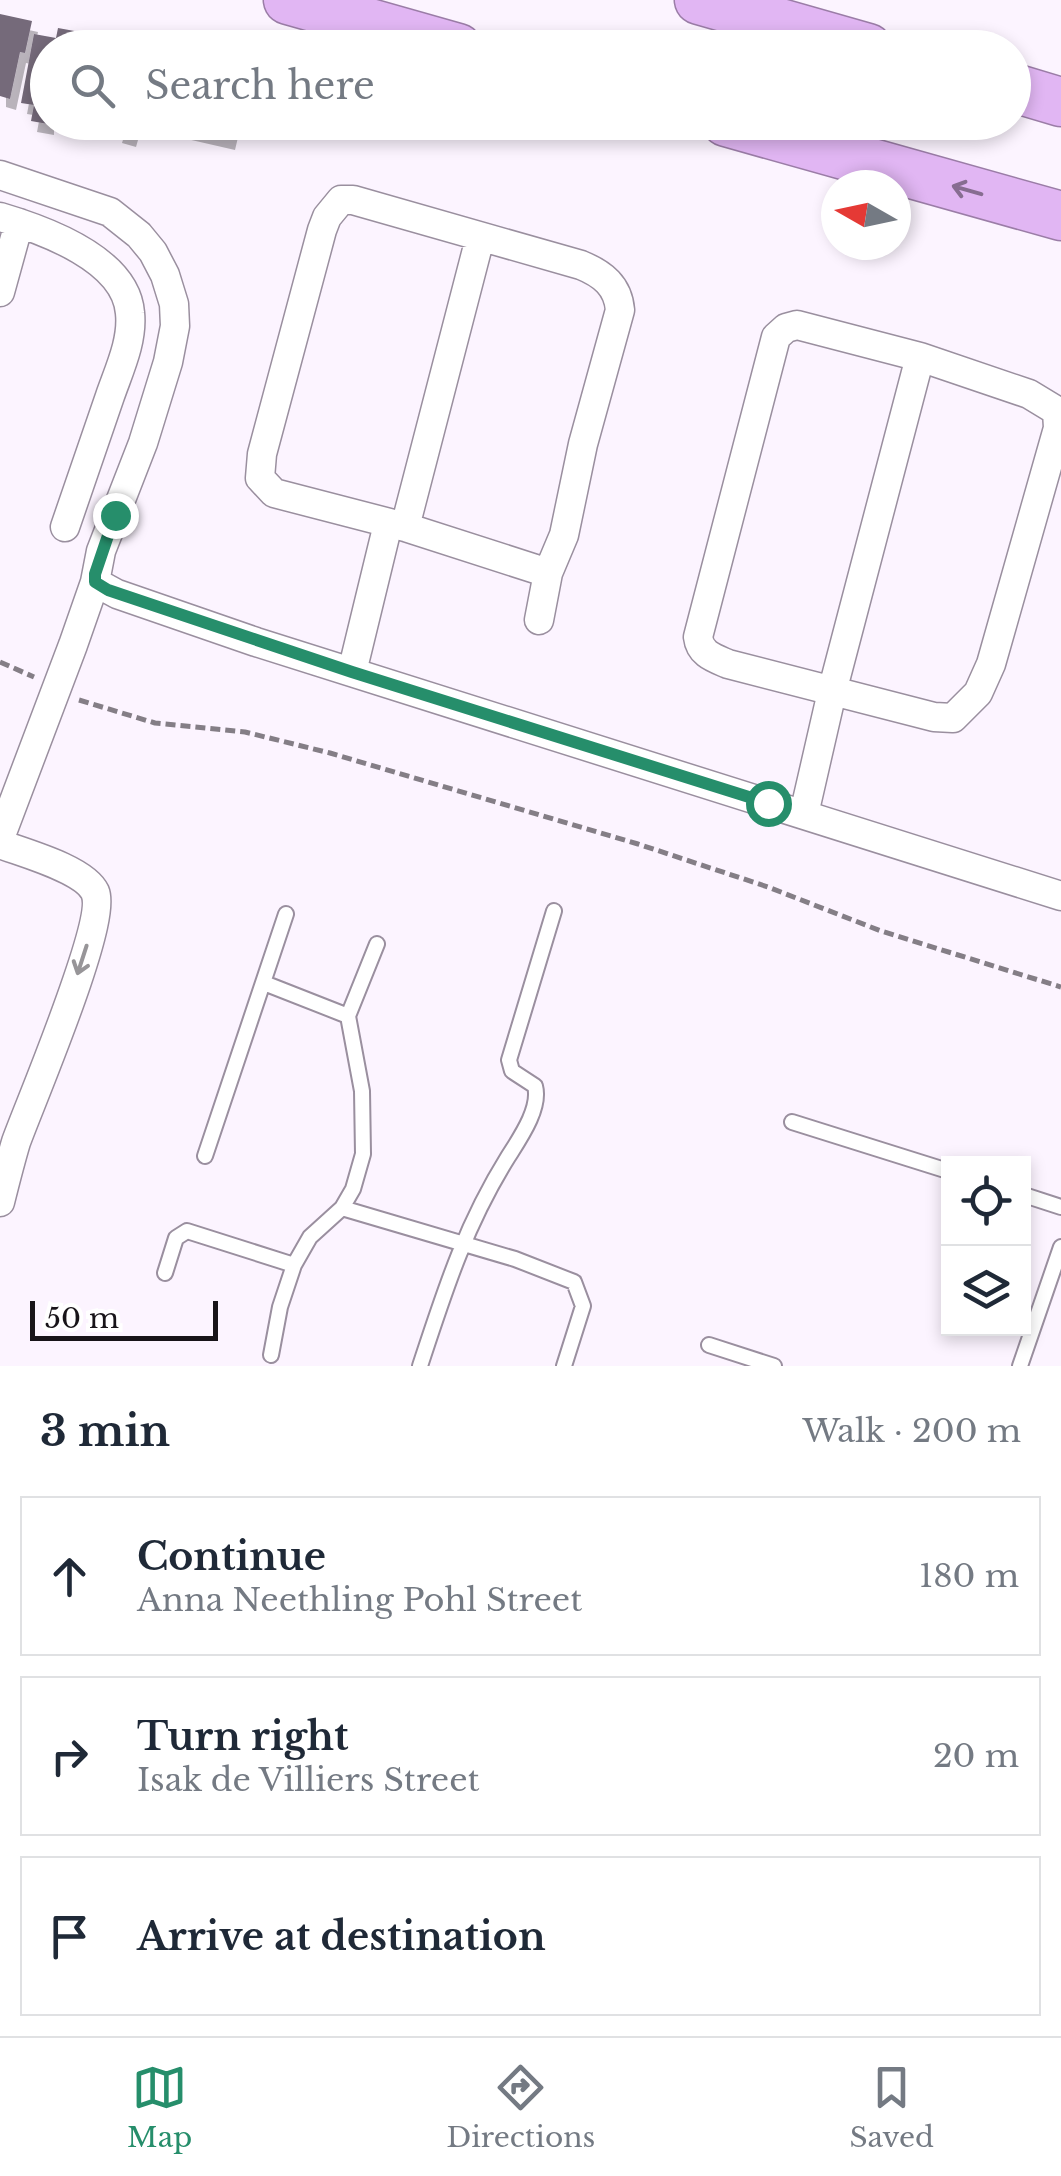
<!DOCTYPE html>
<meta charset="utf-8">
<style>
body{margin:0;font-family:"Libre Baskerville",serif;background:#f6f6f7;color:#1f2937}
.controls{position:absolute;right:30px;bottom:30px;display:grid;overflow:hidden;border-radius:0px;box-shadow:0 5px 15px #0003}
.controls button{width:90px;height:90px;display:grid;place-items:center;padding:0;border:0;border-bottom:2px solid #e0e1e3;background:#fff;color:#1f2937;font:50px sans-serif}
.compass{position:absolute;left:821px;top:170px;width:90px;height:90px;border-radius:50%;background:#fff;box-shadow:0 5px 15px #0003;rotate:279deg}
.scale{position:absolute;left:30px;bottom:25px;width:188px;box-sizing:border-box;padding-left:10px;border:5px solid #181419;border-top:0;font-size:28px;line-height:35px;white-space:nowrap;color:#181419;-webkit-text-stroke:8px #fff;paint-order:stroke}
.stop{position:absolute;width:30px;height:30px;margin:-22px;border:8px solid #268e6b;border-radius:50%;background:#fff}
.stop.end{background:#268e6b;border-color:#fff;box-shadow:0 2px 10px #0008}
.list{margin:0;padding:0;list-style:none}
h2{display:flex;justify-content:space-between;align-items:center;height:130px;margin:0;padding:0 40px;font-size:42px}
h2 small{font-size:32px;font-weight:400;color:#747a83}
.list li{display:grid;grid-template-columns:65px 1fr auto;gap:30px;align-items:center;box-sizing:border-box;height:160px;margin:0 20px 20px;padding:0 20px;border:2px solid #e0e1e3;border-radius:0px}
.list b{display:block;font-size:38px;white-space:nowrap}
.list p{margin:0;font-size:32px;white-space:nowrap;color:#747a83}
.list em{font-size:32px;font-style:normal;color:#747a83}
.icon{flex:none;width:55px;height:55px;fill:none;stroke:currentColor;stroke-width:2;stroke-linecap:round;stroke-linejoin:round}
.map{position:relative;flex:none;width:1061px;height:1366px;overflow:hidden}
.search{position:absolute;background:#fff;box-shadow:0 5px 15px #0003;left:30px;right:30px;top:30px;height:110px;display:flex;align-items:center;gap:25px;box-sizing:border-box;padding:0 35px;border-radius:55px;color:#747a83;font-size:38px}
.sheet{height:670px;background:#fff}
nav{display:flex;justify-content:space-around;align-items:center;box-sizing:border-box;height:140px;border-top:2px solid #e0e1e3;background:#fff;font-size:28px;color:#747a83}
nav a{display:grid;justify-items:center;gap:5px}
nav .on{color:#268e6b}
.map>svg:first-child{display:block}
.building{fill:#756a7a;filter:url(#shadow)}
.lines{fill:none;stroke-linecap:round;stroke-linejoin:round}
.lane-casing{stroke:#9a8f9f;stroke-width:18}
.street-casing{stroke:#9a8f9f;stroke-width:31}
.highway-casing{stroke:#9b7da7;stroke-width:51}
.path{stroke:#847e86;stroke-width:5;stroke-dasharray:10 5;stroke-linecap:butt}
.lane{stroke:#fff;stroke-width:14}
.street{stroke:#fff;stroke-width:28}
.highway{stroke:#e1b6f3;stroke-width:48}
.oneway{stroke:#876d91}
.oneway2{stroke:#979598}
.route{stroke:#268e6b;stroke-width:12}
</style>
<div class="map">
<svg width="1061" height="1366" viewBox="0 0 1061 1366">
<defs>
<filter id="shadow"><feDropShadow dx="6" dy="11" stdDeviation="0" flood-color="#0004"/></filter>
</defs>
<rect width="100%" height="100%" fill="#fcf4ff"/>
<path class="building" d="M0,14l32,7 -7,32 -5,-1 -10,47 -10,-3z
M58,28l22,4 -3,16h-29v76l-17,-3 3,-16 -13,-2 13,-69 22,4z
M119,122h15l-4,14 -14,-4z
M182,122h51l-4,17 -48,-11z"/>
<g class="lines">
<g class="lane-casing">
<path id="lane" d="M264,983l84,33
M792,1122l156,49
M205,1156l81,-242
M1024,1195l37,12
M342,1208l173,51 59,23 9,24 -19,60
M165,1273l11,-35 11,-7 107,34
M709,1345l65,21
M271,1355l9,-48 14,-42 16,-28 32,-29 11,-19 10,-35 -1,-63 -14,-75 29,-72
M420,1366c25,-76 45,-140 88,-209 12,-19 33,-49 27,-71l-23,-15 -3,-11 45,-149
M1020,1366l41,-119"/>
</g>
<g class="street-casing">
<path id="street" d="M0,175l110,37 29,23 14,17 12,23 9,29 1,22 -7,36 -25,81 -42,108 -6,31 -22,63 -73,193
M0,217c44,13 126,42 130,96 3,28 -11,57 -20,83 -15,43 -30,87 -45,131
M0,292l19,-69
M797,325l123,32 109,37 28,17 1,17 -67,236 -13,29 -25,25 -19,-1 -206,-53c-14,-6 -28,-10 -30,-27l78,-300 10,-9z
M405,527l75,-289
M95,582l22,12 139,48 805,254
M539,620l9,-47 16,-38 19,-91 37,-134c-2,-24 -17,-36 -39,-45l-228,-65h-12l-14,17 -5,13 -60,224 -2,24 14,15 131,34 143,46
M352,672l36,-148
M804,814l28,-122 88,-335
M0,844c24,9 84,25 95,48 13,30 -65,211 -79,250 -6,20 -11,40 -16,60"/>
</g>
<g class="highway-casing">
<path id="highway" d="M288,0l170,48
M699,0l169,48
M1014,88l47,14
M726,122l335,94"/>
</g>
<path class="path" d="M0,662l34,15
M79,700l76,23 90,9 85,21 308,91 130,43 113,44 180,56"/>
<use href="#lane" class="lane"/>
<use href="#street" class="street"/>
<use href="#highway" class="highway"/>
</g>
<defs><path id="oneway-shaft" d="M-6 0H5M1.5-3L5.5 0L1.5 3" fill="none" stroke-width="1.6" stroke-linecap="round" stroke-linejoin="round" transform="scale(2.5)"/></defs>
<use class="oneway" href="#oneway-shaft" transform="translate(967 190) rotate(-164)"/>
<use class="oneway2" href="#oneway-shaft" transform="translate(82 960) rotate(108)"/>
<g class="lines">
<path class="route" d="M115,515l-20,59v8l13,8 244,82 416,131"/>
</g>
</svg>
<div class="controls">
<button><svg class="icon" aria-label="locate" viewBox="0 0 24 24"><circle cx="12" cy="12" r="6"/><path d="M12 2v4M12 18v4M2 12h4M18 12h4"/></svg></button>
<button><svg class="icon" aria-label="layers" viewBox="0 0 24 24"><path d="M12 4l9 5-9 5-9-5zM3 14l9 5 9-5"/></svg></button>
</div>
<svg class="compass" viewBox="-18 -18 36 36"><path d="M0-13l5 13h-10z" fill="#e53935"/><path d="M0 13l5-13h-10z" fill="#747a83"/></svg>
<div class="scale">50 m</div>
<div class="stop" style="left:768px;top:803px"></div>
<div class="stop end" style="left:115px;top:515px"></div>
<div class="search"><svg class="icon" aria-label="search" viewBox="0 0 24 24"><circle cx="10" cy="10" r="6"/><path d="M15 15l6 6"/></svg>Search here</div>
</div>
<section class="sheet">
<h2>3 min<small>Walk · 200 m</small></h2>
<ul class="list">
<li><svg class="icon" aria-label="ahead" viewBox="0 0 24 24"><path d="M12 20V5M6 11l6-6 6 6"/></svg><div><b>Continue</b><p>Anna Neethling Pohl Street</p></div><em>180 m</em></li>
<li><svg class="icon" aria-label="right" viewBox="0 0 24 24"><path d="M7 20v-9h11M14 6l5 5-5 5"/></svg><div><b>Turn right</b><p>Isak de Villiers Street</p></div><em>20 m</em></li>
<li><svg class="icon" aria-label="arrive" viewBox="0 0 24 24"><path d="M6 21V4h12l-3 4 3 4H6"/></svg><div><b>Arrive at destination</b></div></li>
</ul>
</section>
<nav>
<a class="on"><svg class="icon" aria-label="map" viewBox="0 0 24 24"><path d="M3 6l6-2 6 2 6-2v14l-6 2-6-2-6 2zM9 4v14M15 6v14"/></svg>Map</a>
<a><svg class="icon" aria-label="directions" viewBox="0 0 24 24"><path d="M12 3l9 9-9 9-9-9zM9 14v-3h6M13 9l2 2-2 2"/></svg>Directions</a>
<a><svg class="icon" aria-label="saved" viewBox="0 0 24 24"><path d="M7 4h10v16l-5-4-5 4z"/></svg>Saved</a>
</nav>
